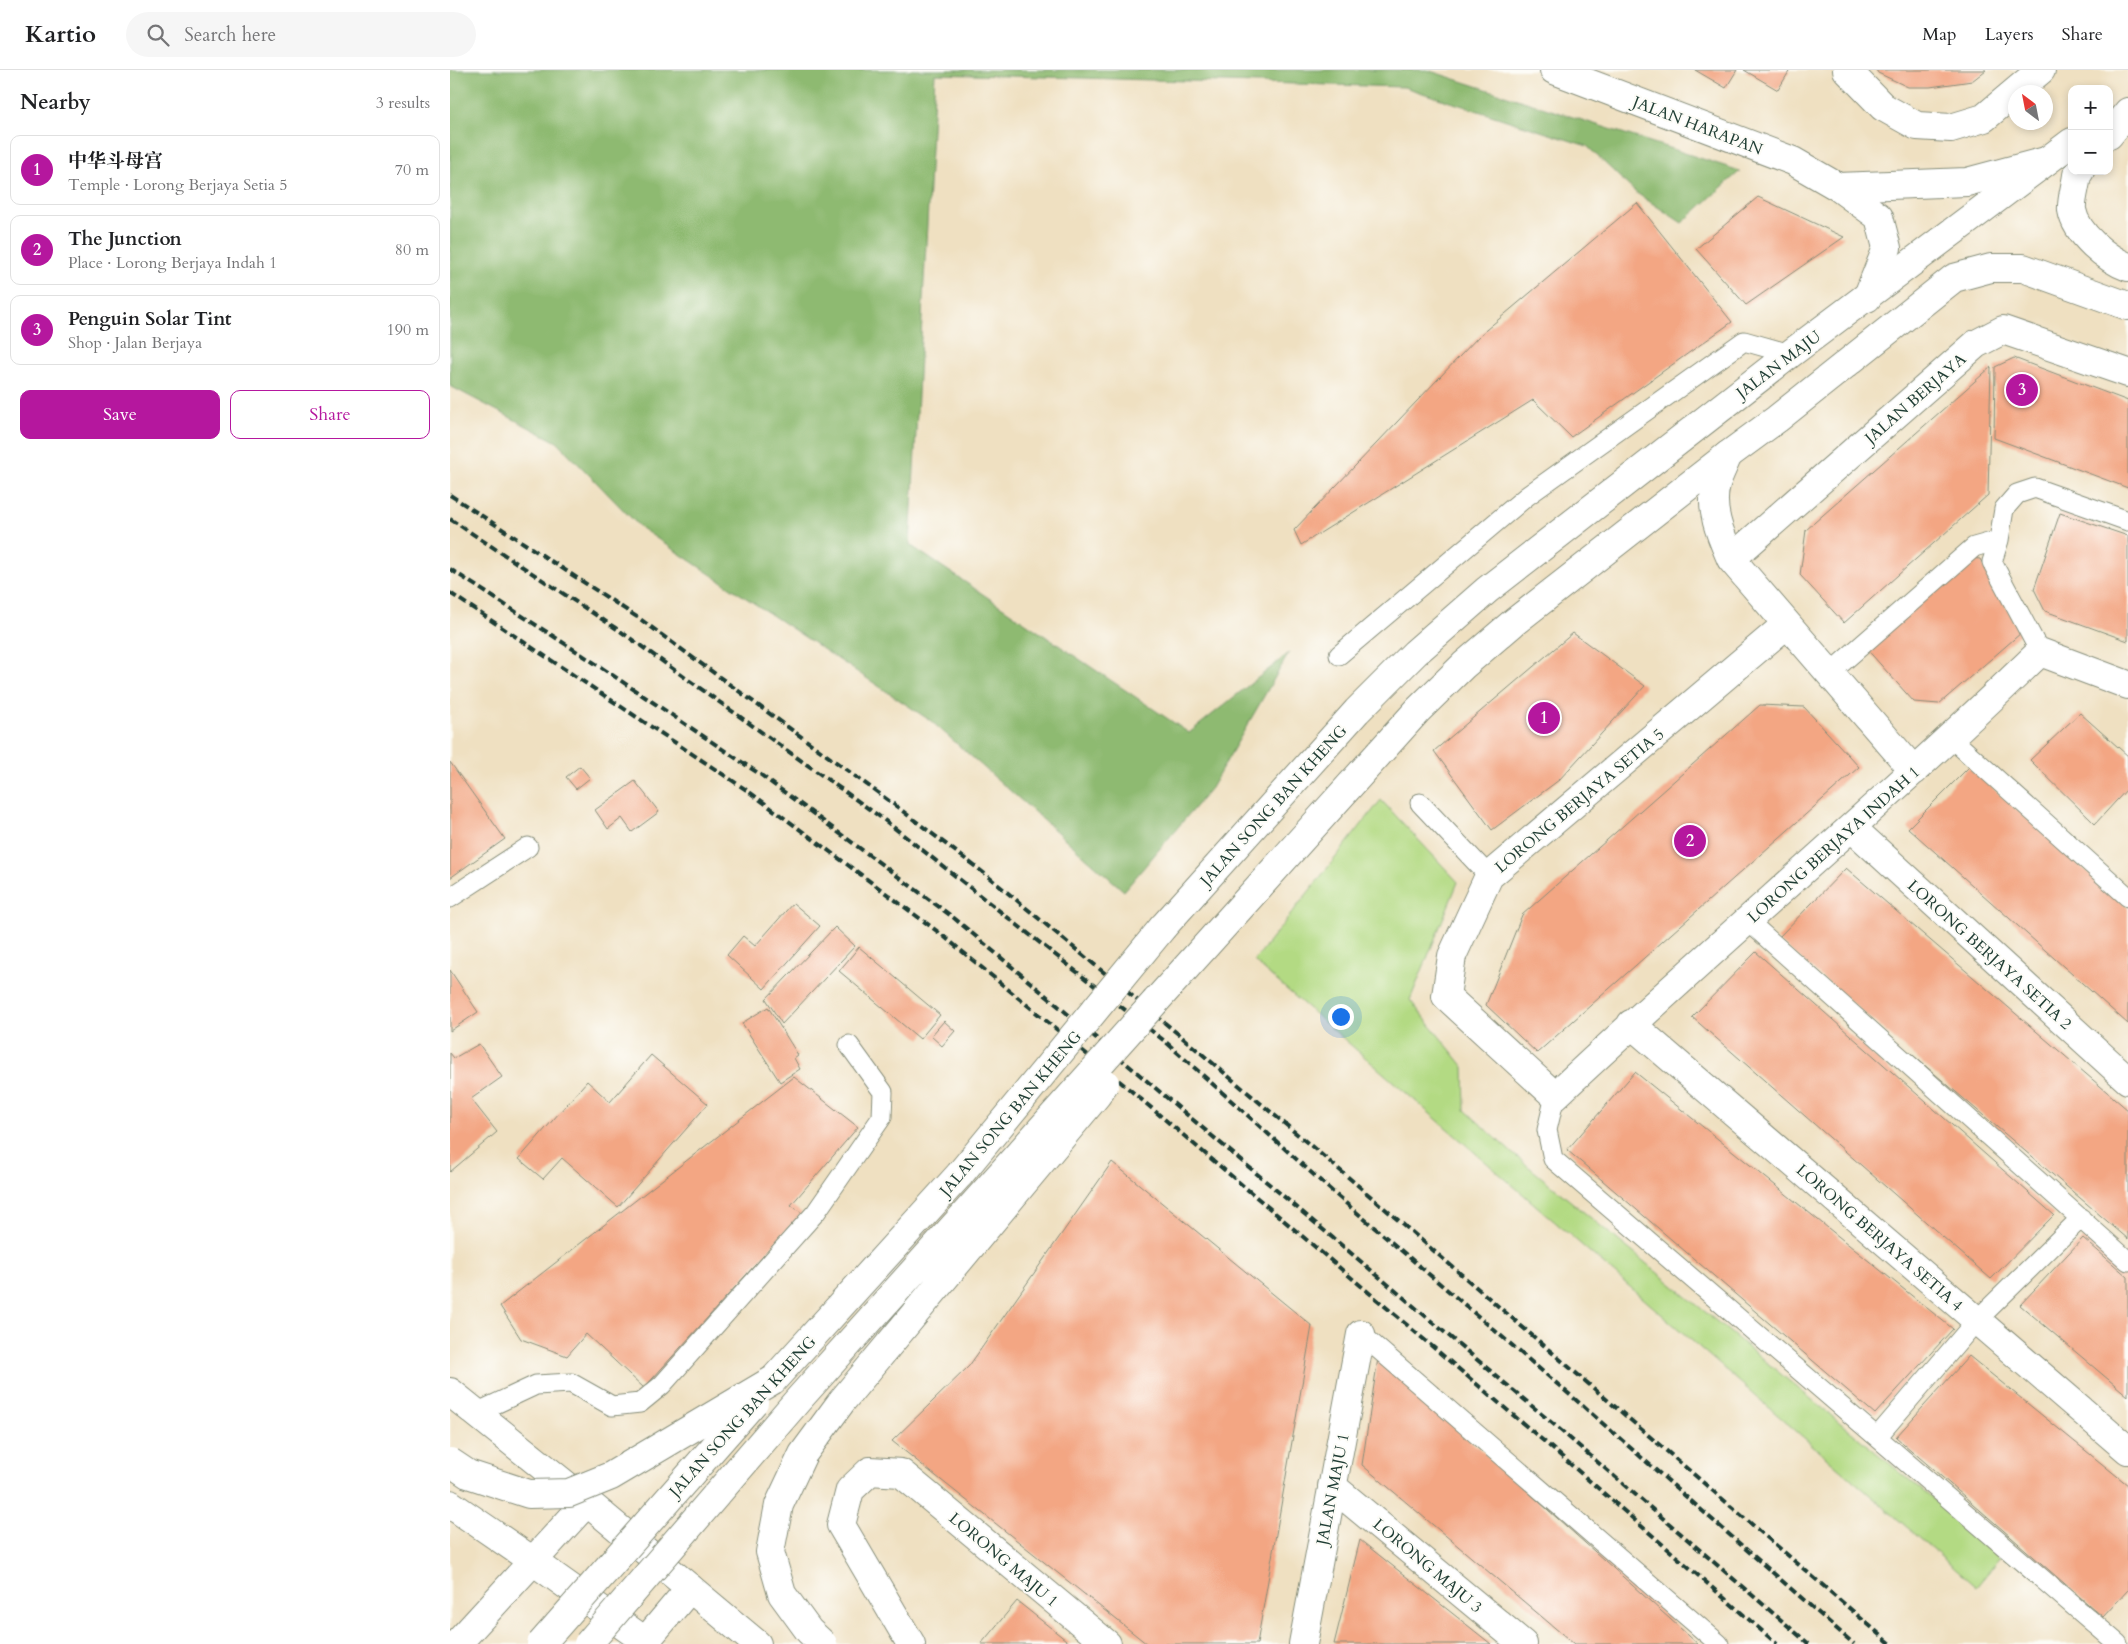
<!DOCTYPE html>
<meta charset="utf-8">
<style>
body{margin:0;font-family:Cardo,"Noto Serif SC",serif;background:#f6f6f6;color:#202124}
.controls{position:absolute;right:15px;top:15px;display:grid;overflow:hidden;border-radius:10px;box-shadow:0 2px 8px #0003}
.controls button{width:45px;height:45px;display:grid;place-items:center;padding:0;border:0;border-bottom:1px solid #e0e0e0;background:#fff;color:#202124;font:25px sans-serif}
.compass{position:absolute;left:1558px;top:15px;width:45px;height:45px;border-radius:50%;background:#fff;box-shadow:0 2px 8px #0003;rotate:328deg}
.you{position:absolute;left:890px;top:946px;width:18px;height:18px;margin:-12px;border:4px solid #fff;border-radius:50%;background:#1a73e8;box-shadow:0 0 0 8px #1a73e833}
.badge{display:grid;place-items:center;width:32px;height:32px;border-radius:50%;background:#b5179e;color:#fff;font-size:16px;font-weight:700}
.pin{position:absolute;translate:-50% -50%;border:2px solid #fff;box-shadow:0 1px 5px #0006}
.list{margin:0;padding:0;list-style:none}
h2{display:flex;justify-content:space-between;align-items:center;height:65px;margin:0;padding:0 20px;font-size:21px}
h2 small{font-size:16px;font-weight:400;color:#757577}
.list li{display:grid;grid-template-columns:32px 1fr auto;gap:15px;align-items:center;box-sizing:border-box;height:70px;margin:0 10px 10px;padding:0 10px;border:1px solid #e0e0e0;border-radius:10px}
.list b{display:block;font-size:19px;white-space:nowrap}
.list p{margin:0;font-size:16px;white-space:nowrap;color:#757577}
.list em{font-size:16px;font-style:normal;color:#757577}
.actions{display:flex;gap:10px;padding:15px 20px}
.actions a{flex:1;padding:11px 0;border:1px solid #b5179e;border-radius:10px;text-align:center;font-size:18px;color:#b5179e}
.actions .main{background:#b5179e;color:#fff}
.icon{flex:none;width:28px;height:28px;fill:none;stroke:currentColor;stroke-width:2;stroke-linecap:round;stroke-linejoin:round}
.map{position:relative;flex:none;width:1678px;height:1574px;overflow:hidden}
header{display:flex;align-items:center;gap:30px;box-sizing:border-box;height:70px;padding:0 25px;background:#fff;border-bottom:1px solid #e0e0e0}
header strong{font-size:24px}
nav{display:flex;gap:28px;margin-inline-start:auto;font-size:18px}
.search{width:350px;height:45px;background:#f6f6f6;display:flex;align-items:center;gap:12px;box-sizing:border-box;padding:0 18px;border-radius:28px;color:#757577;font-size:19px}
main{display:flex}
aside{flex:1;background:#fff}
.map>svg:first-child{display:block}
.green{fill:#b3da83;stroke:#698c5c}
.forest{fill:#8eba71;stroke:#567c52}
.building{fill:#f3a683}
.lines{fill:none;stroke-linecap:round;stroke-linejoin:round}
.lane-casing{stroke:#878e7a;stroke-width:21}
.street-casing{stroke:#878e7a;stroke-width:30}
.secondary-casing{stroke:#878e7a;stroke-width:30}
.primary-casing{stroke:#878e7a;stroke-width:30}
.lane{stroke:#fff;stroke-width:19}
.street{stroke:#fff;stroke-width:28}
.secondary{stroke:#fff;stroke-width:28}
.primary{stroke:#fff;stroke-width:28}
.rail{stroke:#1f3d34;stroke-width:4;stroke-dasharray:8 4;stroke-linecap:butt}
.primary-bridge-casing{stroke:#878e7a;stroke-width:30;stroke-linecap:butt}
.primary-bridge{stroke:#fff;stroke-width:28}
.labels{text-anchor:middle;stroke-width:4;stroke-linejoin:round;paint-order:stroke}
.street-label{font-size:16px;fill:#1f3d34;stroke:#fdfcf7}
</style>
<header>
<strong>Kartio</strong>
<div class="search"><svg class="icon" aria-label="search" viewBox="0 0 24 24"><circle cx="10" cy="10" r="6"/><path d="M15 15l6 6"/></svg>Search here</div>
<nav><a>Map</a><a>Layers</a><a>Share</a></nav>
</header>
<main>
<aside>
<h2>Nearby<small>3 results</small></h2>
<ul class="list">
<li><span class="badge">1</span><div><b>中华斗母宫</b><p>Temple · Lorong Berjaya Setia 5</p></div><em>70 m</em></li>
<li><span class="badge">2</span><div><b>The Junction</b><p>Place · Lorong Berjaya Indah 1</p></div><em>80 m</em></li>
<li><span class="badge">3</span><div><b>Penguin Solar Tint</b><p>Shop · Jalan Berjaya</p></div><em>190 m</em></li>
</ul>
<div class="actions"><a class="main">Save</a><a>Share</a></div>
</aside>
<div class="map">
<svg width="1678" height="1574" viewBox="0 0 1678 1574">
<rect width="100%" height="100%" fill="#fdfcf7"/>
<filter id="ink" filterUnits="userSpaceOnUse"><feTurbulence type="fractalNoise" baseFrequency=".02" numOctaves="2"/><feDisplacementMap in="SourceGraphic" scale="10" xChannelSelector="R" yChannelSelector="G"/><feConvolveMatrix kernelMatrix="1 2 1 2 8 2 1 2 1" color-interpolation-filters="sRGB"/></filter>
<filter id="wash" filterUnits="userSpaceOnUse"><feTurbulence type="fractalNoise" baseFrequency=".0096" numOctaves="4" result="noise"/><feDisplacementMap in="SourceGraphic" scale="20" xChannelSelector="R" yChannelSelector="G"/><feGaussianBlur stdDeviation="1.12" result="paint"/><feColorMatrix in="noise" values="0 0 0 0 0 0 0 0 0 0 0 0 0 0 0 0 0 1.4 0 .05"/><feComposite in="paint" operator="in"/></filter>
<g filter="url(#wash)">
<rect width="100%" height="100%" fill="#efe0c1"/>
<path class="green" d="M931,730l77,82 -48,118 54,67 1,43 47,43 490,403 -26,31 -722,-626z"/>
<path class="forest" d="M0,0h977l313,101 -58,52 -47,-31 -48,-46 -183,-59 -469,-13 -25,471 279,188 100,-80 -78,135 -87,103 -193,-170 -290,-193 -84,-86 -107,-56z"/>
<g id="blocks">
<path class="building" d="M1245,0h42l-11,18z
M1294,0h46l-12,20z
M1426,0h110l-14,11 -42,6h-22l-30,-14z
M1308,127l86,40 -98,68 -50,-56z
M1187,133l95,119 -161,115 -38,-37 -232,145 -7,-15 186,-195z
M1564,288l114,43v87l-134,-50 1,-71z
M1541,297l-3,128 -144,128 -44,-48 6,-45z
M1610,443l68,23v105l-83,-30 -11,-22z
M1518,488l12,1 41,74 -82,71 -25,-2 -50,-56z
M1123,563l72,53 -86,94 -67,50 -58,-79z
M1310,635l44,2 55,60 -322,286 -51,-48 36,-90z
M1630,643l48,43v32l-33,36 -65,-64z
M0,692l55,77 -55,39z
M130,696l10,12 -14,11 -10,-12z
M1519,697l159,141v116l-220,-196z
M185,711l24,31 -27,20 -10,-14 -14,11 -13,-19z
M1396,798l282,242v129l-351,-300z
M343,833l27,23 -56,63 -37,-34 16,-19 12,10z
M385,857l20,19 -73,78 -16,-25z
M409,877l81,68 -20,24 -81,-68z
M1306,882l298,263 -63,64 -299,-262z
M0,900l28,42 -28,19z
M318,937l30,48 -4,3 6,11 -20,13 -38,-59z
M494,951l11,10 -13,15 -11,-10z
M29,974l23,33 -31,22 26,33 -47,40v-119l4,5z
M201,985l57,49 -90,103 -56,-49 -19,21 -24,-20 68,-78 23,21z
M1185,1002l318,257 -78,85 -308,-264z
M344,1007l64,50 -67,78 11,8 -158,175 -58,-54 -19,22 -46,-17 -21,-33z
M662,1092l200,164 -55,318h-110l-255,-203 77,-75z
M1633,1168l45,39v119l-108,-91z
M1519,1286l159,129v105l-25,27 -207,-180z
M928,1288l320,286h-124l-212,-179z
M910,1470l131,104h-157z
M567,1531l54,43h-90z"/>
</g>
</g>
<g filter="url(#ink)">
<use href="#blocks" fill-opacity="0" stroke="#878e7a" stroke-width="1"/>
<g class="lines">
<g class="lane-casing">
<path id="lane" d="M1549,470l-7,22 48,90
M889,585l188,-159 217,-155 46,13
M1380,603l144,-126 25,-7 5,-31 13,-15 18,-6 93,33
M1501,668l177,159
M970,733l69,73
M0,828l78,-51
M1298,851l380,340
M1105,1026l-8,34 6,29 565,485
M911,1264l358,310
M26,1343l60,-28 35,-2 41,23 28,-3 22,-18 154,-173 66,-95 1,-25 -34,-47
M1427,1367l100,-117 104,-102"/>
</g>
<g class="street-casing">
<path id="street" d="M1397,0l36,37 34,19 34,2 33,-10 57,-48
M1278,385c-4,10 -9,19 -12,29 -7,26 5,52 15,75l183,212
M1281,489l245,-215 27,-14 125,43
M1337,554l-298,252 -37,80 -6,40 109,100c159,-150 327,-291 485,-444l88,33
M1402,758l276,252
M1181,954l497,426
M882,1416l191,158
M461,1574l-70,-119 9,-35 20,-19 31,2 206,171
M853,1574l58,-310"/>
</g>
<g class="secondary-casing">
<path id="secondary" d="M1104,0l239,91 45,26 41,30 8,31 -20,50
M1388,117l129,-5 79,-21
M0,1322l137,110 170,142
M0,1434l83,57 116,83"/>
</g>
<g class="primary-casing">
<path id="primary" d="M1659,65l19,-23
M1630,101l-3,4c-1,10 -6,25 -5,35 4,24 35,49 56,57
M713,857l194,-216 58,-58 72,-63 303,-236 282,-212
M706,931l262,-291 46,-45 49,-42 215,-168 49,-36 177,-141 37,-10h32l105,38
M323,1310l187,-206
M7,1574l130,-142
M193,1574l47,-56"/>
</g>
<use href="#lane" class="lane"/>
<use href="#street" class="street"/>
<use href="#secondary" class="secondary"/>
<use href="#primary" class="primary"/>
<path class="rail" d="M0,425l190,124 252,184 93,71 192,159 171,144 543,467
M0,449l170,112 263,188 284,224 167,150 242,207 278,244
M0,499l143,93 168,113 193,143 604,510 251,216
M0,523l298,198 193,143 188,155 417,354 231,201"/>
<g class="primary-bridge-casing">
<path id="primary-bridge" d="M510,1104l203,-247
M0,1392l18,12 61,20 40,-1 42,-17 162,-96
M91,1574l213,-242
M138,1574l210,-244 358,-399
M373,1574l-14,-13 -27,-37 -12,-42 9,-47 24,-51 39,-53 255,-306 8,-12"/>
</g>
<use href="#primary-bridge" class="primary-bridge"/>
</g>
</g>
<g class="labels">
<g class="street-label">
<text transform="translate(1248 55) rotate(21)" y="6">JALAN HARAPAN</text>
<text transform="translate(1328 294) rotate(-37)" y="6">JALAN MAJU</text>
<text transform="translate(1465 328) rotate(-41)" y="6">JALAN BERJAYA</text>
<text transform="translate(1129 730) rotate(-40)" y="6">LORONG BERJAYA SETIA 5</text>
<text transform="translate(823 735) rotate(-48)" y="6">JALAN SONG BAN KHENG</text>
<text transform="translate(1383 774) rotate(-42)" y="6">LORONG BERJAYA INDAH 1</text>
<text transform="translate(1540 884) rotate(42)" y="6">LORONG BERJAYA SETIA 2</text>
<text transform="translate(560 1043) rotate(-50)" y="6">JALAN SONG BAN KHENG</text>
<text transform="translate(1430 1167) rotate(41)" y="6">LORONG BERJAYA SETIA 4</text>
<text transform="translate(292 1346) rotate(-48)" y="6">JALAN SONG BAN KHENG</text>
<text transform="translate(882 1419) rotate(-79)" y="6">JALAN MAJU 1</text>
<text transform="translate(554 1489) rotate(40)" y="6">LORONG MAJU 1</text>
<text transform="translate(978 1495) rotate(40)" y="6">LORONG MAJU 3</text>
</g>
</g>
</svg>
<div class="controls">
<button>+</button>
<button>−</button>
</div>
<svg class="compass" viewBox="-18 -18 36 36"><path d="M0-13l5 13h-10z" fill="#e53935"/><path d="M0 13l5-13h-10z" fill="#757577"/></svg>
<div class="you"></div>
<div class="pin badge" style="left:1094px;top:648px">1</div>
<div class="pin badge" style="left:1240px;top:771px">2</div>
<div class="pin badge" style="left:1572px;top:320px">3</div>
</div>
</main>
